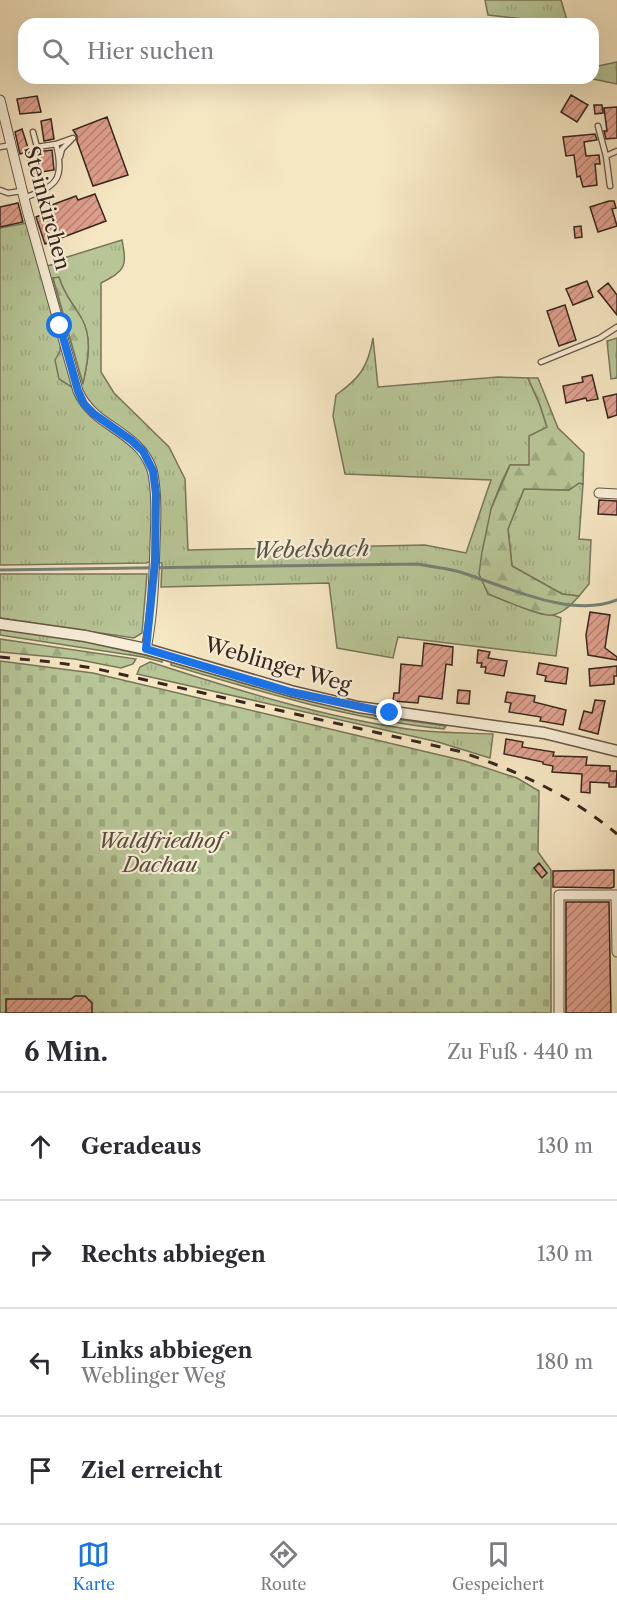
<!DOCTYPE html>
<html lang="de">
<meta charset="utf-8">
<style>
body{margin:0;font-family:"Libre Caslon Text",serif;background:#f7f7f7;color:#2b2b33}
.stop{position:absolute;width:18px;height:18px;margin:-14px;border:4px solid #1a73e8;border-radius:50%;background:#fff}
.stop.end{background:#1a73e8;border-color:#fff;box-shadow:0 2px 6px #0008}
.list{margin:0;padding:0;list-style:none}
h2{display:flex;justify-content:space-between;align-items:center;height:78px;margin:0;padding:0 24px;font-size:26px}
h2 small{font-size:20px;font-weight:400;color:#7c7c81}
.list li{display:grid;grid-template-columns:39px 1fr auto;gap:18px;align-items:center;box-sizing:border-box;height:108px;padding:0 24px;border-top:2px solid #e1e1e2}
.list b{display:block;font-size:22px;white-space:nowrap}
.list p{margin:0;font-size:20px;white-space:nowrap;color:#7c7c81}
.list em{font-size:20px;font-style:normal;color:#7c7c81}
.icon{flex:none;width:33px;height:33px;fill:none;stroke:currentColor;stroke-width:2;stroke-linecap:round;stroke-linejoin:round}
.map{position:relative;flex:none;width:617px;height:1013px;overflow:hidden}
.search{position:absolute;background:#fff;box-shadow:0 6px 24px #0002;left:18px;right:18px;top:18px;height:66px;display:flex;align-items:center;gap:15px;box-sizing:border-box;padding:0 21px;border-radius:18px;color:#7c7c81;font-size:22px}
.sheet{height:510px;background:#fff}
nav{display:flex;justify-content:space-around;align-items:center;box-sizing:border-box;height:84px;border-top:2px solid #e1e1e2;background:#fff;font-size:16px;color:#7c7c81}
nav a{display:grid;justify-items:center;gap:3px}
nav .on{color:#1a73e8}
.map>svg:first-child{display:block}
.grass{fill:url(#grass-tufts);stroke:#78765a;stroke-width:1.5;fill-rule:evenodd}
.forest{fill:url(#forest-firs);stroke:#78765a;stroke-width:1.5}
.cemetery{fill:url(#cemetery-stones);stroke:#78765a;stroke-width:1.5}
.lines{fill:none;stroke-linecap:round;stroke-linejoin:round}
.stream{stroke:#758277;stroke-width:3}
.building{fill:url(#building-hatch);stroke:#38261e;stroke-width:1.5}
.service-casing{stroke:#685647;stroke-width:7}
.minor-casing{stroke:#685647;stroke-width:11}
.tertiary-casing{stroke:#685647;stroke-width:13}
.service{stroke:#f9efd8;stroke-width:4.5}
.minor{stroke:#f9efd8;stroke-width:9}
.tertiary{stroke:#f9efd8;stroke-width:10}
.rail{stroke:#38261e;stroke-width:3;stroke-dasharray:10 10;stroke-linecap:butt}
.route{stroke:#1a73e8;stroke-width:8}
.labels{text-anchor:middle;stroke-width:4.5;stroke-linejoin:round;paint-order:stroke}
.street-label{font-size:21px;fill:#38261e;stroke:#f9efd8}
.park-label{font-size:21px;font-style:italic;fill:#584e3c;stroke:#f9efd8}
.water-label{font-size:22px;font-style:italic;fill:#56544a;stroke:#f9efd8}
</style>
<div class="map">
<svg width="617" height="1013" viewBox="0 0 617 1013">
<defs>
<pattern id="grass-tufts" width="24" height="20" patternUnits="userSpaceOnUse" patternTransform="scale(1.5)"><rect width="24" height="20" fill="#b8c697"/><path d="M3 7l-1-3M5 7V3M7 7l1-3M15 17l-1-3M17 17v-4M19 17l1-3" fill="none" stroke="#9faa82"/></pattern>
<pattern id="forest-firs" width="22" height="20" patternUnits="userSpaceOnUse" patternTransform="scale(1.5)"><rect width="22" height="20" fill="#b8c697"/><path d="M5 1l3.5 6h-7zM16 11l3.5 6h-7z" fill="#9faa82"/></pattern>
<pattern id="cemetery-stones" width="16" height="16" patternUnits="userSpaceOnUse" patternTransform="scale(1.5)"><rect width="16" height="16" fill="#b8c697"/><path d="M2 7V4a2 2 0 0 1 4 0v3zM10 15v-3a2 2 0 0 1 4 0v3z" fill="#9faa82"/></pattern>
<pattern id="building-hatch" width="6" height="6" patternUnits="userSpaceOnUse" patternTransform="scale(1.5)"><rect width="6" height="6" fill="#e0a18f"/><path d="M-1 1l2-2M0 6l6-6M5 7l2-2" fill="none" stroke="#b78374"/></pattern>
</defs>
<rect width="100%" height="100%" fill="#f6e7c3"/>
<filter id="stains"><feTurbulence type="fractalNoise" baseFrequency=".00333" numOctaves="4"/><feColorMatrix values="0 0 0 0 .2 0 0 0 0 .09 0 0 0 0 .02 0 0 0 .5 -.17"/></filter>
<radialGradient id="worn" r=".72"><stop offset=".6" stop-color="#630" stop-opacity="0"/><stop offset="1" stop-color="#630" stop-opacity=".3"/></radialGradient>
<path class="grass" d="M485,0h76l7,24h-40l-5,-5 -35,-4z
M617,62v22l-29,-6h5v-11z
M32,222l14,44 14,-3 4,-5 58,-18c5,27 4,30 -21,43v89l13,21 55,54 16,32 3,71 237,-5 41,8 25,-73 -146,-6 -12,-58 3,-21c24,-17 32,-28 37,-57l5,49 120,-10 30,1 12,27 7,22 -18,38h-19l-8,16 -11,28 -3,85 54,20 11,1 8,3 -5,38 -158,-19 -5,21 -56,-10 -8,-65 -168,4 1,-24 -10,-2 -6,2 -146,2v-337zM53,278h6c5,16 14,26 22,40 12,20 7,44 2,64z
M579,483l4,1 -4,55 12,1 -2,44 -10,12 -17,-2 -50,-28 -4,-37 16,-40 45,1z
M0,574h147l-5,59 -8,5 -134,-20z
M0,628l68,10 94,21v3l-19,-5 -143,-22z
M150,662c87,28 175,56 265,68 26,3 52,3 78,4l-3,24 -52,-16 -301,-68 3,-7z
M171,662l204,52v2l71,10 -2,3c-94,-10 -183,-37 -273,-64z"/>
<path class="forest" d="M59,277c5,18 14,26 23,42 11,20 5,44 1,65l-30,-106z
M61,337l14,52 -16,-10 -4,-19 5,-9z
M528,378h10l20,50 26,25 -1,31 -4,-1 -10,7 -45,-1 -16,40 4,37 50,28 17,2c-7,8 -15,17 -27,19 -12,2 -50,-16 -64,-21l-9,-20 3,-22 9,-43 19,-44h19v-29l18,-9 -7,-22z
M0,639l136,20 -3,5 -12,4 -46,-9 -75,-7z"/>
<path class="cemetery" d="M617,338v40l-6,1 -4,-38z
M0,661l93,12 372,88 52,17 22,13 -1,61 13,18v143h-551z"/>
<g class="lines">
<path class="stream" d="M0,570l418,-6c14,3 28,4 42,8 45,14 111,47 157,28"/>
</g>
<path class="building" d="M571,95l17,10 -11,17 -16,-10z
M37,96l4,16 -21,2 -3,-15z
M594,105h8l1,8 -8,1z
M617,107v31l-11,1 -2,-8h3l-3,-23z
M107,117l21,58 -35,11 -16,-45v-5l-4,-6z
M51,119l3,20 -10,2 -3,-20z
M22,129l7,22 -9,3 -5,-22z
M595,134l2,6 -13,2 2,14 13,-1 1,9h-5l2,21 -14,2 -3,-11 -3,1 -3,-22 -8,1 -3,-19z
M52,150l2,20 -24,4 -3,-21z
M95,194l11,27 -61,23 -9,-27 15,-6 -2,-5 27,-10 2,4z
M609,201h5l2,7 -4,1 5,17 -19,6 -8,-25z
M18,203l5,19 -23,5v-20z
M581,226l1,11 -7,1 -1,-11z
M587,281l6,16 -20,8 -7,-16z
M608,283l9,12v20l-19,-24z
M565,305l11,35 -17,6 -12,-35z
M592,375l6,24 -11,2 -1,-3 -20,5 -3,-17 20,-4 -1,-5z
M617,394v21l-9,3 -5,-21z
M599,500l18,1v14l-19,-1z
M590,612l20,3 -5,33 12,9v3l-29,-5 -2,-20z
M424,643l29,4 -1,18 -6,-1 -4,35 -23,-3 -1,7 -25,-2 1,-8h5l2,-29 21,2z
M478,650l12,2 -2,6 19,3 -3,15 -19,-3 1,-6h-5l1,-4h-5z
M539,663l29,5 -2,16 -21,-3 1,-5 -9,-2z
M617,666v10h-3v8l-24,2 -1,-17z
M458,690l12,1 -1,13 -12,-1z
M507,692l28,4 -1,6 32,8 -3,15 -23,-4 1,-4 -32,-5 2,-9 -6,-1z
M595,700l10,1 -7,33 -19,-5 5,-18 8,2z
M506,739l17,3 -1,5 32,5 -1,4 34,1 -1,8 24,1v5h7l-1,16h-7v-4l-19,-1v11l-9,-1 1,-18 -30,-2 1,-6 -10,-2v-2l-39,-8z
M539,863l8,10 -5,5 -8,-10z
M614,870v17l-3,1 -58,-1v-16z
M566,902h43l2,111h-45z
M75,996h10l7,7v10h-86v-14h65z"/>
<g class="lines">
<g class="service-casing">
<path id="service" d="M598,126l8,30
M33,132l4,15 19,-3 17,-6
M0,147l11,-2
M60,157l2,-8 9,-9
M610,186l-4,-30 11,-5
M0,190l8,3 14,-2
M24,198c32,-12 41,-17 32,-54
M541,362l59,-24 17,-11"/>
</g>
<g class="minor-casing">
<path id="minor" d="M0,100l27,110 51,181c14,31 42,35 63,59 5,6 11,17 12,24 4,23 3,46 2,69 -1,35 -2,72 -9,106
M599,493l18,1
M559,1013v-118h57l1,57"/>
</g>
<g class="tertiary-casing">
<path id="tertiary" d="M0,624l85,12 61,13 145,42 67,16 186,26 73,18"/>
</g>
<use href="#service" class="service"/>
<use href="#minor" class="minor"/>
<use href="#tertiary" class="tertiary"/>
<path class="rail" d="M0,657l52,5 41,6 365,83c58,19 112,44 159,83"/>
</g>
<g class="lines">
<path class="route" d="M60,326l18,65 6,13 10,10 37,26 12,11 10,20 3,23 -1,68 -9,87 145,43 99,21"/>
</g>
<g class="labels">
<g class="street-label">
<text transform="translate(47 208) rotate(75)" y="7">Steinkirchen</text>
<text transform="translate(278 665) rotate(16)" y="7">Weblinger Weg</text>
</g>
<g class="park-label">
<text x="160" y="848">Waldfriedhof<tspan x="160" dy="24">Dachau</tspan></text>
</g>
<g class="water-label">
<text transform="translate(311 549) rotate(-1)" y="8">Webelsbach</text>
</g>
</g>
<rect width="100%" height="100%" filter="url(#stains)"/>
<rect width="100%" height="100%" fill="url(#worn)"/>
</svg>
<div class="stop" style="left:60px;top:326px"></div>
<div class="stop end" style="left:390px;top:713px"></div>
<div class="search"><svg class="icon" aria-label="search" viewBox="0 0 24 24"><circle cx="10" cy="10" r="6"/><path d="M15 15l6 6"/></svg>Hier suchen</div>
</div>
<section class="sheet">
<h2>6 Min.<small>Zu Fuß · 440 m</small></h2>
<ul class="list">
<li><svg class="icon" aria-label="ahead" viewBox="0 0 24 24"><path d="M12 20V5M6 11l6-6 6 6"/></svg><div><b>Geradeaus</b></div><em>130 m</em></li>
<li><svg class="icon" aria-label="right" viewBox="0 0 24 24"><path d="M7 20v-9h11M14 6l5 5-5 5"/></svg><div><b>Rechts abbiegen</b></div><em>130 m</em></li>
<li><svg class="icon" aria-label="left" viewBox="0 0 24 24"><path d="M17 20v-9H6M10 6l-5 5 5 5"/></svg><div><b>Links abbiegen</b><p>Weblinger Weg</p></div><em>180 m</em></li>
<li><svg class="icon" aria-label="arrive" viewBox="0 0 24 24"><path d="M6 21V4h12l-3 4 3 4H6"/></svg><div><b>Ziel erreicht</b></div></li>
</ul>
</section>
<nav>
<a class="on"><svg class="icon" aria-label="map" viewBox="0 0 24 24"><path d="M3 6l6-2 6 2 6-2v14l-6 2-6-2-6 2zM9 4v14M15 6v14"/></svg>Karte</a>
<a><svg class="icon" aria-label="directions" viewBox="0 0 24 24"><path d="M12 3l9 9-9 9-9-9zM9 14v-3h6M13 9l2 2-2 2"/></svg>Route</a>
<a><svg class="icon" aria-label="saved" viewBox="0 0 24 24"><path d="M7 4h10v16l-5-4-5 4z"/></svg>Gespeichert</a>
</nav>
